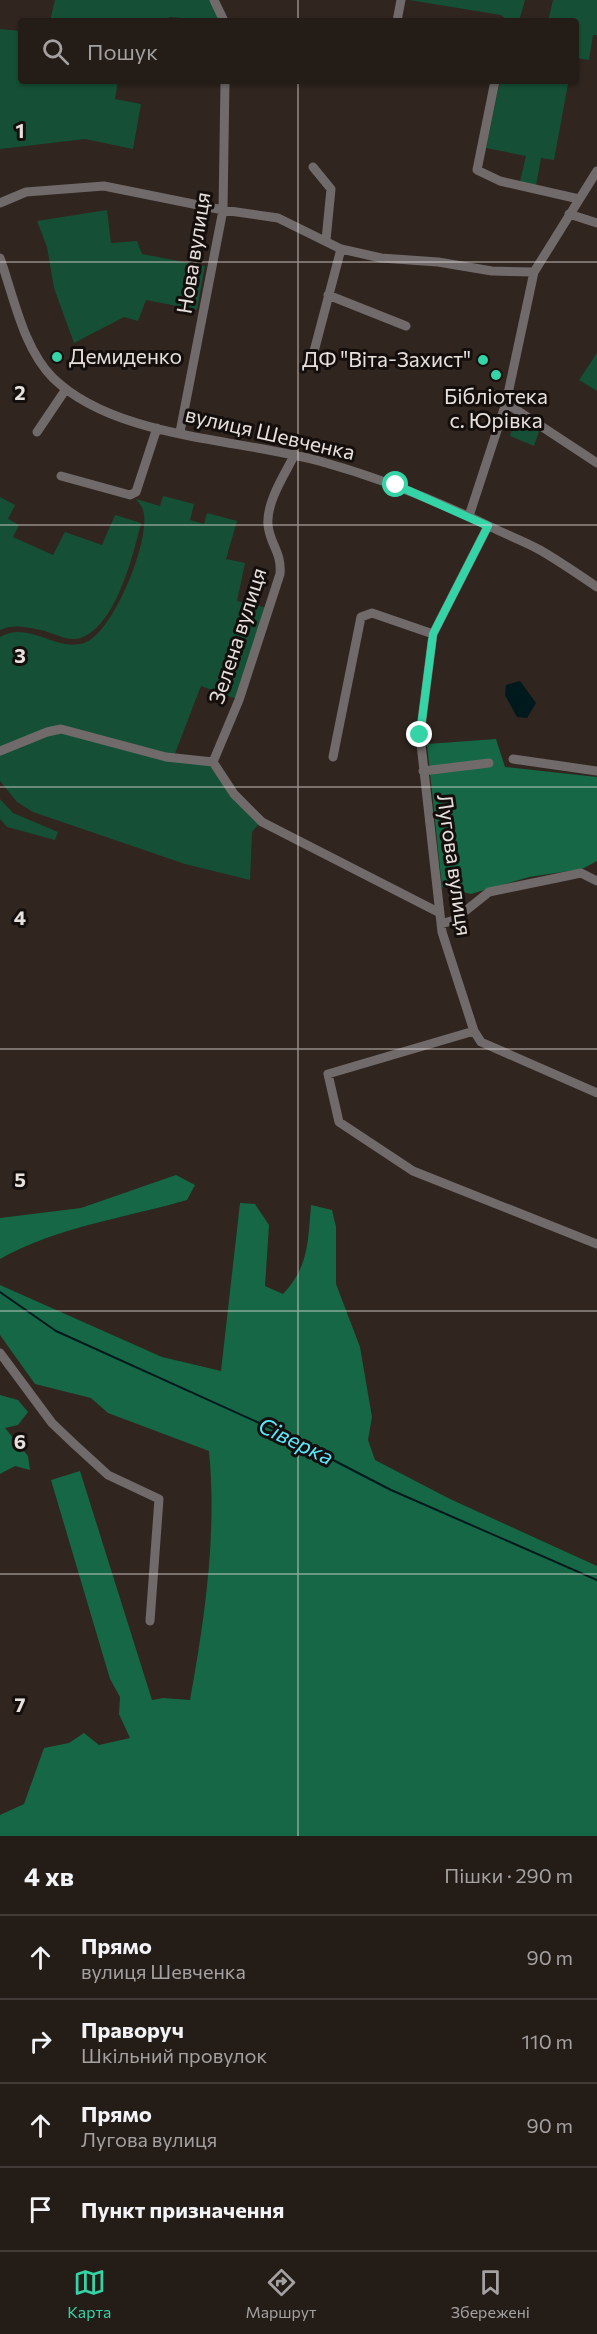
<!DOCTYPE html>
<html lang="uk">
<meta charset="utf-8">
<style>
body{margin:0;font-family:Commissioner,sans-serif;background:#2c2520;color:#f1f3f6}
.stop{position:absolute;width:18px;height:18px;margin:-14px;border:4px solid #34d4a7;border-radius:50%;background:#fff}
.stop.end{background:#34d4a7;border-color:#fff;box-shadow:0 2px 6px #0008}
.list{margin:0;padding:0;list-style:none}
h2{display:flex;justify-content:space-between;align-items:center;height:78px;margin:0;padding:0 24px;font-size:26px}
h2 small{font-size:20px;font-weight:400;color:#a3a1a1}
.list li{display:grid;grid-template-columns:39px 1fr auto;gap:18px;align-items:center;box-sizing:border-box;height:84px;padding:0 24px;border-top:2px solid #413a36}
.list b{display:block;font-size:22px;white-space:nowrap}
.list p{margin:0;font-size:20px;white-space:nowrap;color:#a3a1a1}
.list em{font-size:20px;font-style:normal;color:#a3a1a1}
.icon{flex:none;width:33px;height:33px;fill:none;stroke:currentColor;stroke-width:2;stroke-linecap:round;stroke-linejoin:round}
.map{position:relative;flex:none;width:597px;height:1836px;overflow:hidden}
.search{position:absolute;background:#241c17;box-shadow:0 2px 4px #0004;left:18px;right:18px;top:18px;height:66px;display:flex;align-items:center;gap:15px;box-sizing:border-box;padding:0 21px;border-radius:6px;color:#a3a1a1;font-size:22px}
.sheet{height:414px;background:#241c17}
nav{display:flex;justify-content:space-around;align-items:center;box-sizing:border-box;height:84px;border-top:2px solid #413a36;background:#241c17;font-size:16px;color:#a3a1a1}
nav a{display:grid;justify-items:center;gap:3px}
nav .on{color:#34d4a7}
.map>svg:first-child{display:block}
.green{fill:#155036}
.forest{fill:#156745}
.water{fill:#00191d}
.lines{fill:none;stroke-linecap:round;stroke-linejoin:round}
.stream{stroke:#00191d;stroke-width:2}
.minor{stroke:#716a6b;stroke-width:9}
.route{stroke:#34d4a7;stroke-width:8}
.grid{fill:none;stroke:#e7e0dc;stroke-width:1.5;stroke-opacity:0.55}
.poi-dot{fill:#34d4a7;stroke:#140f0d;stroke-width:2}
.labels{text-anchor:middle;stroke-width:6;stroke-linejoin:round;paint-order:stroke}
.street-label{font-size:21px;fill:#e7e0dc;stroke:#140f0d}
.poi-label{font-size:21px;fill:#e7e0dc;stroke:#140f0d;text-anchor:start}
.water-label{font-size:22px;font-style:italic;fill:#58e8fe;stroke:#140f0d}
.grid-label{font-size:20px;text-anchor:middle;font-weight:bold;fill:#e7e0dc;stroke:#140f0d;stroke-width:6;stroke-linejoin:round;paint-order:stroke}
</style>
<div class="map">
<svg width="597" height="1836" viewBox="0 0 597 1836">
<rect width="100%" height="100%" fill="#30251f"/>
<path class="green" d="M55,0h156l8,16v5l-50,-4 -1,4h-118z
M409,0h116l-6,21h-11l-7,-6z
M553,0h44v35h-4l-4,25 -13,-2v-37h-28z
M0,29l21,2v50h97l-3,18 26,5 -8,45 -48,-10 -85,10z
M500,81h49l19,3 -14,76 -13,-2 -5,28 -16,-5 6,-25 -40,-8z
M107,210l4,33 26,-2 5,13 63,12 -8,44 -51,-10 -8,21 -14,-4 -50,26 -20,-55 -7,-41 -10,-26z
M597,353v38l-18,-11z
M514,421l25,10 -5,15 -24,-10z
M163,496l31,8 -4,16 14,4 3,-11 30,8 -11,38 19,4 -8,38 31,7 -29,92 -38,-14 -27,70 39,6 46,62 -7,8 -2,48 -65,-16 -152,-52 -16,-10 -17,-21v-144c28,-17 56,15 84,6 29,-9 68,-105 59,-133 -1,-4 -5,-8 -7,-11l24,7z
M0,497l15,8 -7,14 11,6 -6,12 40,18 12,-23 37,13 13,-30 26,8c-8,32 -26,109 -65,116 -9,1 -22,-5 -31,-8 -14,-3 -32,-8 -45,-1z
M0,799l13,14 45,19 -3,8 -48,-13 -7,-8z"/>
<path class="forest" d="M496,739l9,28 92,10v84l-15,8 -53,8 -58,17 -29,-7 -15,-143z
M176,1175l19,10 -8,15c-63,18 -130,27 -187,59v-41l81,-10z
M240,1203l15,1 14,21 -4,61 18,8c26,-27 25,-54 28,-89l21,5 4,17v57l24,63 12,70 -4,23 7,20 75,39 147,67v270h-597v-21l24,-11 20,-56 25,-5 15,-10 15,12 31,-7 -11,-24 1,-17 -10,-18 -59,-199 29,-9 72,229 11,-2 27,2c15,-83 27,-166 19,-249l-101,-38 -17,-15 -56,-14 -35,-49v-50l162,72 59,14z
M0,1395l18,5 10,12 -10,13 -13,3 23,28 2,14 -15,-4 -15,8z"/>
<path class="water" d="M520,681l16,22 -9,15 -10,-1 -12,-22 1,-10z"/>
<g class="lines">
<path class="stream" d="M0,1292l56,39 221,100 114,59 206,90"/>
<path class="minor" d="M214,0l10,21
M397,21l4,-21
M495,81l-18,89 23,11 79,18
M313,167l18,22 -5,51
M0,203l26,-11 78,-6 119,24 55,8 63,31 -29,110
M569,214l28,9
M341,249l40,9 57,4 54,9 42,1
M0,258c14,39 23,90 53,120 64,62 189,60 273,85 57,16 111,38 165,64 16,8 33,14 49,23 19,11 38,24 57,37
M328,295l78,31
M506,403l91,60
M37,432l29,-43
M180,432l43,-222 2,-129
M61,476l69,19 6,-3 21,-64
M469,516l37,-113 28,-131 63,-101
M488,526l-55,108 -13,101 22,197 32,99 7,11 116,51
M0,751l47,-19 14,-3 105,28 47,5 21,32 28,28 176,90
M333,757l28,-140 11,-4 61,21
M513,759l84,12
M213,762l26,-62 41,-126c2,-22 -10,-29 -12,-49 -2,-23 17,-51 27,-71
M423,771l66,-8
M441,924l13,-4 35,-28 92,-19 16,8
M474,1031l-146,43 11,48 74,49 184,73
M0,1353l52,70 21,20 35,32 51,24 -9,122"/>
</g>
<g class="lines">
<path class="route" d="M396,485l92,41 -55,108 -13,101"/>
</g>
<path class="grid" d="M298,0v21M298,81v1755M0,262h597M0,525h597M0,787h597M0,1049h597M0,1311h597M0,1574h597"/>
<g class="poi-dot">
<circle cx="57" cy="357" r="6"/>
<circle cx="483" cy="360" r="6"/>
<circle cx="496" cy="375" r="6"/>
</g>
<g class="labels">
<g class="street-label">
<text transform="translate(194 253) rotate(-81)" y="7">Нова вулиця</text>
<text transform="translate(270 434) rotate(13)" y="7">вулиця Шевченка</text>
<text transform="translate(238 636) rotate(-72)" y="7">Зелена вулиця</text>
<text transform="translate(454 865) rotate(82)" y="7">Лугова вулиця</text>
</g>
<g class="poi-label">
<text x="69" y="364">Демиденко</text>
<text x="471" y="367" text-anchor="end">ДФ "Віта-Захист"</text>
<text x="496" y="404" text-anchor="middle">Бібліотека<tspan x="496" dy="24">с. Юрівка</tspan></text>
</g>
<g class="water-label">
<text transform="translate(296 1441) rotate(26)" y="8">Сіверка</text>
</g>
</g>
<g class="grid-label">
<text x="20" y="138">1</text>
<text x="20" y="400">2</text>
<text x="20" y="663">3</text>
<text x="20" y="925">4</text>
<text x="20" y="1187">5</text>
<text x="20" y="1449">6</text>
<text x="20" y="1712">7</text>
</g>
</svg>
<div class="stop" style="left:396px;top:485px"></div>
<div class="stop end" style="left:420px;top:735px"></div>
<div class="search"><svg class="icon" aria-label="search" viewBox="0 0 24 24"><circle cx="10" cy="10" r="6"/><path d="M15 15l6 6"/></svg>Пошук</div>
</div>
<section class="sheet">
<h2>4 хв<small>Пішки · 290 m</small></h2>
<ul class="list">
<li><svg class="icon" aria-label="ahead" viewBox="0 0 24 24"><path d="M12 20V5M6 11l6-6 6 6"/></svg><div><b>Прямо</b><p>вулиця Шевченка</p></div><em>90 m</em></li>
<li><svg class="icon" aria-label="right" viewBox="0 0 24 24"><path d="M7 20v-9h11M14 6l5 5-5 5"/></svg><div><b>Праворуч</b><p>Шкільний провулок</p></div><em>110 m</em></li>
<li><svg class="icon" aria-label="ahead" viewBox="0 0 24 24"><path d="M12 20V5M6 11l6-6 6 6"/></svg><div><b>Прямо</b><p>Лугова вулиця</p></div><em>90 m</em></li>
<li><svg class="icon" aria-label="arrive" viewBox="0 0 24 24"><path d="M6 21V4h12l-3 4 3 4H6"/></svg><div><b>Пункт призначення</b></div></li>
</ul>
</section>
<nav>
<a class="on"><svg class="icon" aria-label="map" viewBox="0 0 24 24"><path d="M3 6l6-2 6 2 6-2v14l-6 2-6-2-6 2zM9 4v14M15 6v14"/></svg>Карта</a>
<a><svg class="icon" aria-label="directions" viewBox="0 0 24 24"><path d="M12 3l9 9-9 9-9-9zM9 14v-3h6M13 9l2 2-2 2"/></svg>Маршрут</a>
<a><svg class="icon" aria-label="saved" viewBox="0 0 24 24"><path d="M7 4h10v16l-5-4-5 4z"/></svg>Збережені</a>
</nav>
